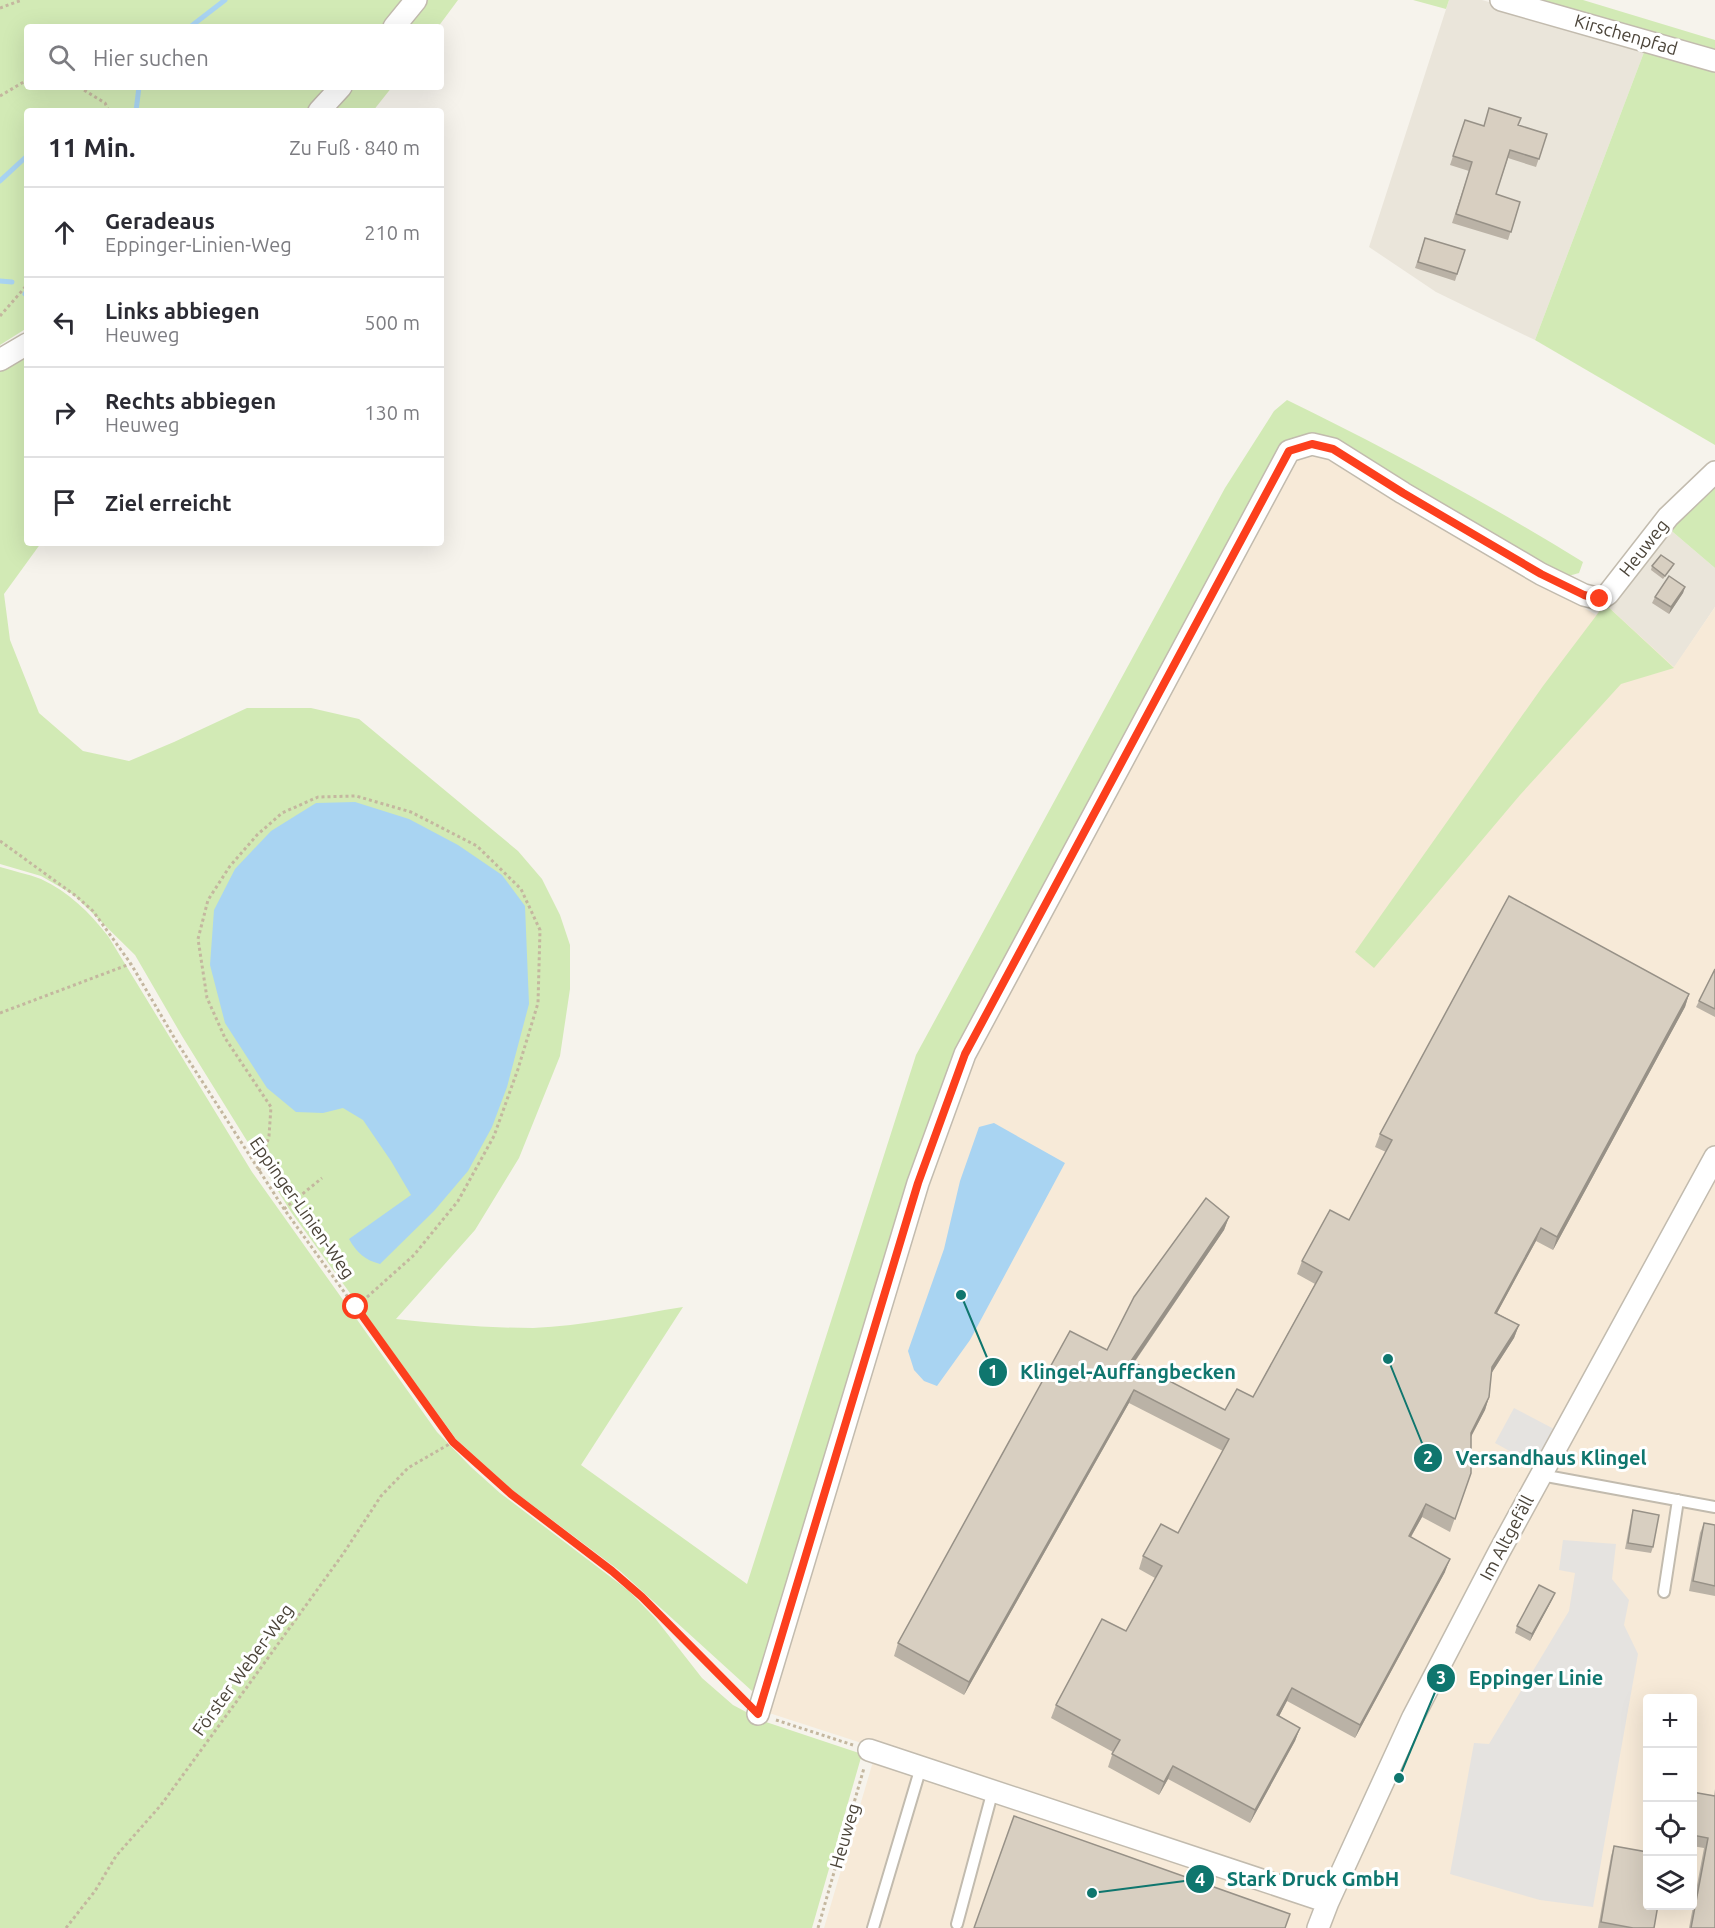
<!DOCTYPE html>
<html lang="de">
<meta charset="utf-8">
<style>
body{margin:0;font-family:Ubuntu,sans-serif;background:#f7f7f7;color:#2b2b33}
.controls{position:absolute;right:18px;bottom:18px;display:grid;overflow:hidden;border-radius:6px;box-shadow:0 6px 24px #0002}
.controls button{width:54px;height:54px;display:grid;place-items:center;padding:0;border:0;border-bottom:2px solid #e1e1e2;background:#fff;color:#2b2b33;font:30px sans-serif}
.stop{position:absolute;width:18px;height:18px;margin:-14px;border:4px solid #fc3f1d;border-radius:50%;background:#fff}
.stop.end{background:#fc3f1d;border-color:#fff;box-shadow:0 2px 6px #0008}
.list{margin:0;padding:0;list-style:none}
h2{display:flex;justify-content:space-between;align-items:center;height:78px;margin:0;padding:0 24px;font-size:26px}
h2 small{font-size:20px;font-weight:400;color:#7c7c81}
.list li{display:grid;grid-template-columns:39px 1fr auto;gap:18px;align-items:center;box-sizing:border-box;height:90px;padding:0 24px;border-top:2px solid #e1e1e2}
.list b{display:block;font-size:22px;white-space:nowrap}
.list p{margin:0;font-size:20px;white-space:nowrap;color:#7c7c81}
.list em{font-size:20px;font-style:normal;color:#7c7c81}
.icon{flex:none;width:33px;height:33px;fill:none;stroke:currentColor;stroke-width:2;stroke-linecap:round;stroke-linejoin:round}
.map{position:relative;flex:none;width:1715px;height:1928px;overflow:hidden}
.search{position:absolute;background:#fff;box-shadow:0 6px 24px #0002;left:24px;top:24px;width:420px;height:66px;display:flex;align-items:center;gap:15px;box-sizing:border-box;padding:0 21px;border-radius:6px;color:#7c7c81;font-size:22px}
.panel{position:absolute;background:#fff;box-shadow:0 6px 24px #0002;left:24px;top:108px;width:420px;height:438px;border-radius:6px}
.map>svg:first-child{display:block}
.residential{fill:#eae5da}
.commercial{fill:#f7ead8;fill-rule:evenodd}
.green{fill:#d2eab5}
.parking{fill:#e5e3e0}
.water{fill:#a9d4f2}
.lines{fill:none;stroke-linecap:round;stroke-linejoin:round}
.stream{stroke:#a9d4f2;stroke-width:5}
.lane-casing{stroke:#c2bbae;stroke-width:14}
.street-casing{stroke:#c2bbae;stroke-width:24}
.path{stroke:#c4b79f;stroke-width:3;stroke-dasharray:3 3;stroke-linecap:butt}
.lane{stroke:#fff;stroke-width:10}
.street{stroke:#fff;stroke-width:21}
.wall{fill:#bab2a6}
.shaded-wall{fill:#979187}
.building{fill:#d8cfc1;stroke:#979187;stroke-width:1.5}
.route{stroke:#fc3f1d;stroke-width:8}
.labels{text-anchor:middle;stroke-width:6;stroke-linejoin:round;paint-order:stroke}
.street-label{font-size:18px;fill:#4b4439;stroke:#fff}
.leader{fill:none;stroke:#0f766e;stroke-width:2}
.callout-dot{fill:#0f766e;stroke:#fff;stroke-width:2}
.mark-label{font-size:18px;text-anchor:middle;font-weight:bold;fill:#fff}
.callout-label{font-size:20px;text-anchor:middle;font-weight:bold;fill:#0f766e;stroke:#fff;stroke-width:6;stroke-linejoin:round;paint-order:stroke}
</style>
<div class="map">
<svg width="1715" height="1928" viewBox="0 0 1715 1928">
<rect width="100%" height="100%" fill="#f6f3ec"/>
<path class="residential" d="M1449,0h33l164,47 -111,293 -99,-48 -67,-45z
M1667,527l48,41v39l-41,61 -69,-64z"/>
<path class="commercial" d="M1313,449l19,5 264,161 9,-11 69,63 41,-60v1321h-891l53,-180 -114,-37 159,-525 47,-129 322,-601zM1648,1698h44v208h-44z"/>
<path class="green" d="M0,0h406l-21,27h-358v60h308l-26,24h-282v217l-27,17z
M425,0h33l-20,27h-34z
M1413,0h36l-3,9z
M1524,0h59l132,40v9l-7,3z
M1646,47l69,19v379l-180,-105z
M350,87h42l-19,24h-45z
M27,352v191h14l-37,51 6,46 29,73 44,38 46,10 45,-19 73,-34h64l48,11 159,132 24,28 18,36 10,30v44l-10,67 -41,102 -44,72 -79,89c45,5 91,9 137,9 50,-2 100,-13 150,-21l-102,158 166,119 169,-529 309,-567 49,-77 13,-11c101,49 200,103 296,162l-4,11 -14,4 -255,-141 -31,11 -318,604 -202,631 -7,9 -132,-120 -109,-82 -55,-50 -165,-227 -109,-176 -47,-81 -61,-60 -33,-19 -41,-12v-495z
M1715,483v85l-48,-41z
M1605,604l69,64 -53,16 -101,111 -146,173 -19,-16 188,-266z
M0,867c13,4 28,7 41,12 28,13 48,33 67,57l144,236 185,260 34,35 29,26 129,98 26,27 47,60 31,27 30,16 99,33 -50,174h-812z"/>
<path class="parking" d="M1514,1408l40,21 -19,36 -40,-22z
M1563,1540l53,4 -4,35 17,21 -5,25 14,29 -45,253 -53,-7 -90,-26 24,-131 15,1 80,-133 6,-38 -16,-3z"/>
<path class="water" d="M355,802l54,17 49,26 44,30 23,31 4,98 -22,83 -15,40 -24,44 -34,40 -54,53c-15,-4 -23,-11 -31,-25l62,-44 -20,-34 -28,-41 -20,-12 -20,5 -27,-1 -29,-24 -42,-65 -15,-58 4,-55 21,-41 36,-38 45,-28z
M994,1123l71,40 -95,177 -33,46 -13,-5 -10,-11 -6,-19 36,-102 16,-68 19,-54z"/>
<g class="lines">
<path class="stream" d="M190,27l35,-27
M136,111l3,-24
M0,181l27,-25
M0,281l12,1
M25,294l2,-3"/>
<g class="lane-casing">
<path id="lane" d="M1541,1475l174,32
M1664,1592l14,-92
M957,1924l36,-134
M873,1928l48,-161"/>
</g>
<g class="street-casing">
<path id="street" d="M1501,0l214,61
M394,27l22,-27
M319,111l22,-24
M0,360l27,-16
M758,1714l160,-531 47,-129 324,-603 23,-7 21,5 70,44 138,81 43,21 16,4 8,-5 60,-77 47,-45
M869,1750l459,152
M1318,1928l10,-26 85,-185 24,-46 62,-119 216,-395"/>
</g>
<path class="path" d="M0,8l22,-8
M79,87l26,16 4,8
M0,96l27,-16
M0,316l27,-31
M0,841l76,55 17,15 38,53 44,75 109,170 169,233 58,52 100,77 31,26 102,103
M0,1013l130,-49
M259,1171l10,-35 2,-29 -46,-69 -18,-40 -9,-59 10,-39 22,-34 27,-31 25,-22 36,-16 38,-1 55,16 66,34 44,43 19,41 -2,73 -20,66 -24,67 -36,65 -44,54 -58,52
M284,1209l38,-31
M776,1720l77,25
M66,1928l29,-37 21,-35 45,-51 73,-100 109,-151 38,-58 27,-28 45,-26
M818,1928l46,-160"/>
<use href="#lane" class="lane"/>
<use href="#street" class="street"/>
</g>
<path class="wall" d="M1518,125l29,9 -11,33 -28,-9 -12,36 24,8 -12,38 -56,-17 17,-52 -19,-6 12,-36 21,-3z
M1425,238l40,12 -10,31 -40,-13z
M1652,566l20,2 -9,11 -12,-9z
M1685,587l-2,6 -14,21 -17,-11 3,-6z
M1715,969v48l-19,-10z
M1689,994l-4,13 -132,243 -17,-9 -39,72 22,12 -5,13 -23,36 -2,23 -4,13 -14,27v36l-21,59 -28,-15 -11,20 34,35 -90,166 -68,-37 -8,15 21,12 -5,13 -45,82 -82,-44 -9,16 -51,-28 5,-15 -62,-34 5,-13 70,-74 29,-53 -16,-9 4,-13 35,-23 45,-82 -94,-48 -165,292 -70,-39 4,-13 209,-293 122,-133 -5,13 -90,133 91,47 28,-13 62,-113 -18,-10 5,-13 47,-41 37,-68 -11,-5 5,-13z
M1633,1510l20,37 -2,6 -26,-4 6,-32z
M1704,1523l11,2v71l-26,-5 11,-58z
M1555,1593l-3,7 -22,41 -15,-8 2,-7z
M1715,1789v139h-26l15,-80 -12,-2v-54l22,4z
M1614,1846l40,82h-56l13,-72z"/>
<path class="shaded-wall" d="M1685,587l-2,6 -14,21 2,-7z
M1689,994l-4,13 -132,243 4,-13z
M1229,1217l-5,13 -98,144 5,-13z
M1541,1228l-5,13 -46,85 5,-13z
M1519,1325l-5,13 -27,42 5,-13z
M1134,1390l-5,13 -165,292 5,-13z
M1489,1397l-4,13 -19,36 5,-13z
M1426,1504l-4,13 -18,32 5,-13z
M1450,1559l-5,13 -90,166 5,-13z
M1555,1593l-3,7 -22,41 2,-7z
M1292,1688l-5,13 -14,27 4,-13z
M1300,1728l-5,13 -45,82 5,-13z
M1173,1766l-5,13 -9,16 5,-13z"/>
<path class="building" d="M1489,108l32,10 -3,7 29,9 -8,25 -29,-9 -14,44 24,8 -9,30 -55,-18 16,-52 -19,-6 12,-36 19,6z
M1425,238l40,12 -8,24 -39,-12z
M1661,555l13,9 -9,12 -13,-10z
M1669,576l16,11 -14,20 -16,-10z
M1509,896l180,98 -132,243 -16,-9 -46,85 24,12 -27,42 -3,30 -18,36v40l-16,46 -29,-15 -17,32 41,23 -90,166 -68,-37 -15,27 23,13 -45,82 -82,-44 -9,16 -52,-28 8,-14 -64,-35 46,-86 24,12 36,-65 -19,-10 18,-32 17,9 51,-94 -95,-49 -165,292 -71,-39 172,-312 37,19 27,-53 72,-99 23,19 -98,144 94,49 12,-21 16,8 69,-125 -20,-11 28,-51 19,10 43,-80 -12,-6z
M1715,969v40l-16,-8z
M1633,1510l26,5 -6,32 -25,-4z
M1704,1523l11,2v61l-22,-5z
M1539,1585l16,8 -23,41 -15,-8z
M1692,1792l23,4v132h-24l17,-90 -16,-3z
M1014,1816l276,98 -5,14h-311z
M1614,1846l33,6v53h11l-4,23h-21l-32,-6z"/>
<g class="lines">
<path class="route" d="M356,1307l97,135 58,52 101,77 30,26 116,117 160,-531 47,-129 324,-603 23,-7 21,5 70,44 138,81 43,21 16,4"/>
</g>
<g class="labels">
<g class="street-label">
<text transform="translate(1626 35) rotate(16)" y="6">Kirschenpfad</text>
<text transform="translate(1644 548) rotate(-52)" y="6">Heuweg</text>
<text transform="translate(302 1208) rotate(55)" y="6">Eppinger-Linien-Weg</text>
<text transform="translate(1507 1538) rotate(-62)" y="6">Im Altgefäll</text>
<text transform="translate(243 1670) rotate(-54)" y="6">Förster Weber-Weg</text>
<text transform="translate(845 1836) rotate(-74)" y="6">Heuweg</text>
</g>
</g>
<path class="leader" d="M961 1295L993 1372M1388 1359L1428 1458M1399 1778L1441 1678M1092 1893L1200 1879"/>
<g class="callout-dot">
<circle cx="961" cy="1295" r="6"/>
<circle cx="1388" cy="1359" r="6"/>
<circle cx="1399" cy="1778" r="6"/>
<circle cx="1092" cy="1893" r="6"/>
<circle cx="993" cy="1372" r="15"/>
<circle cx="1428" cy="1458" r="15"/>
<circle cx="1441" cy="1678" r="15"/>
<circle cx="1200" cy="1879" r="15"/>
</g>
<g class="mark-label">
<text x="993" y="1378">1</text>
<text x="1428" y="1464">2</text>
<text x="1441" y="1684">3</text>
<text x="1200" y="1886">4</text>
</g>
<g class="callout-label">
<text x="1128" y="1379">Klingel-Auffangbecken</text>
<text x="1551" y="1465">Versandhaus Klingel</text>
<text x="1536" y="1685">Eppinger Linie</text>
<text x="1313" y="1886">Stark Druck GmbH</text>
</g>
</svg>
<div class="controls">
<button>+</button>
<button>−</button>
<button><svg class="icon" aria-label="locate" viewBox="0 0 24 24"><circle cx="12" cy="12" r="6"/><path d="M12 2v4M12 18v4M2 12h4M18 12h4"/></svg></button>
<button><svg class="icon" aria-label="layers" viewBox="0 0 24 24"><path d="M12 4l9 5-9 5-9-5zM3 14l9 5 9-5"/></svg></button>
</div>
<div class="stop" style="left:356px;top:1307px"></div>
<div class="stop end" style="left:1600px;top:599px"></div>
<div class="search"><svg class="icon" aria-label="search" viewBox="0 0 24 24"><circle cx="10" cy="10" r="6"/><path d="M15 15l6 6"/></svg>Hier suchen</div>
<section class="panel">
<h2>11 Min.<small>Zu Fuß · 840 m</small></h2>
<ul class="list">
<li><svg class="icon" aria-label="ahead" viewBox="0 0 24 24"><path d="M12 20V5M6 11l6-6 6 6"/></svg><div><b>Geradeaus</b><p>Eppinger-Linien-Weg</p></div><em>210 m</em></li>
<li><svg class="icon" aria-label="left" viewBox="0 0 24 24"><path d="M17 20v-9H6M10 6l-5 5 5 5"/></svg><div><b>Links abbiegen</b><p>Heuweg</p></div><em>500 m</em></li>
<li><svg class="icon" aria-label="right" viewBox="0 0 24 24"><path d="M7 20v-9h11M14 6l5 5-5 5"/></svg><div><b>Rechts abbiegen</b><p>Heuweg</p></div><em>130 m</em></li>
<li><svg class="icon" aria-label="arrive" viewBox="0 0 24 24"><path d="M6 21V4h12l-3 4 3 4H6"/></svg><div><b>Ziel erreicht</b></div></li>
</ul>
</section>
</div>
